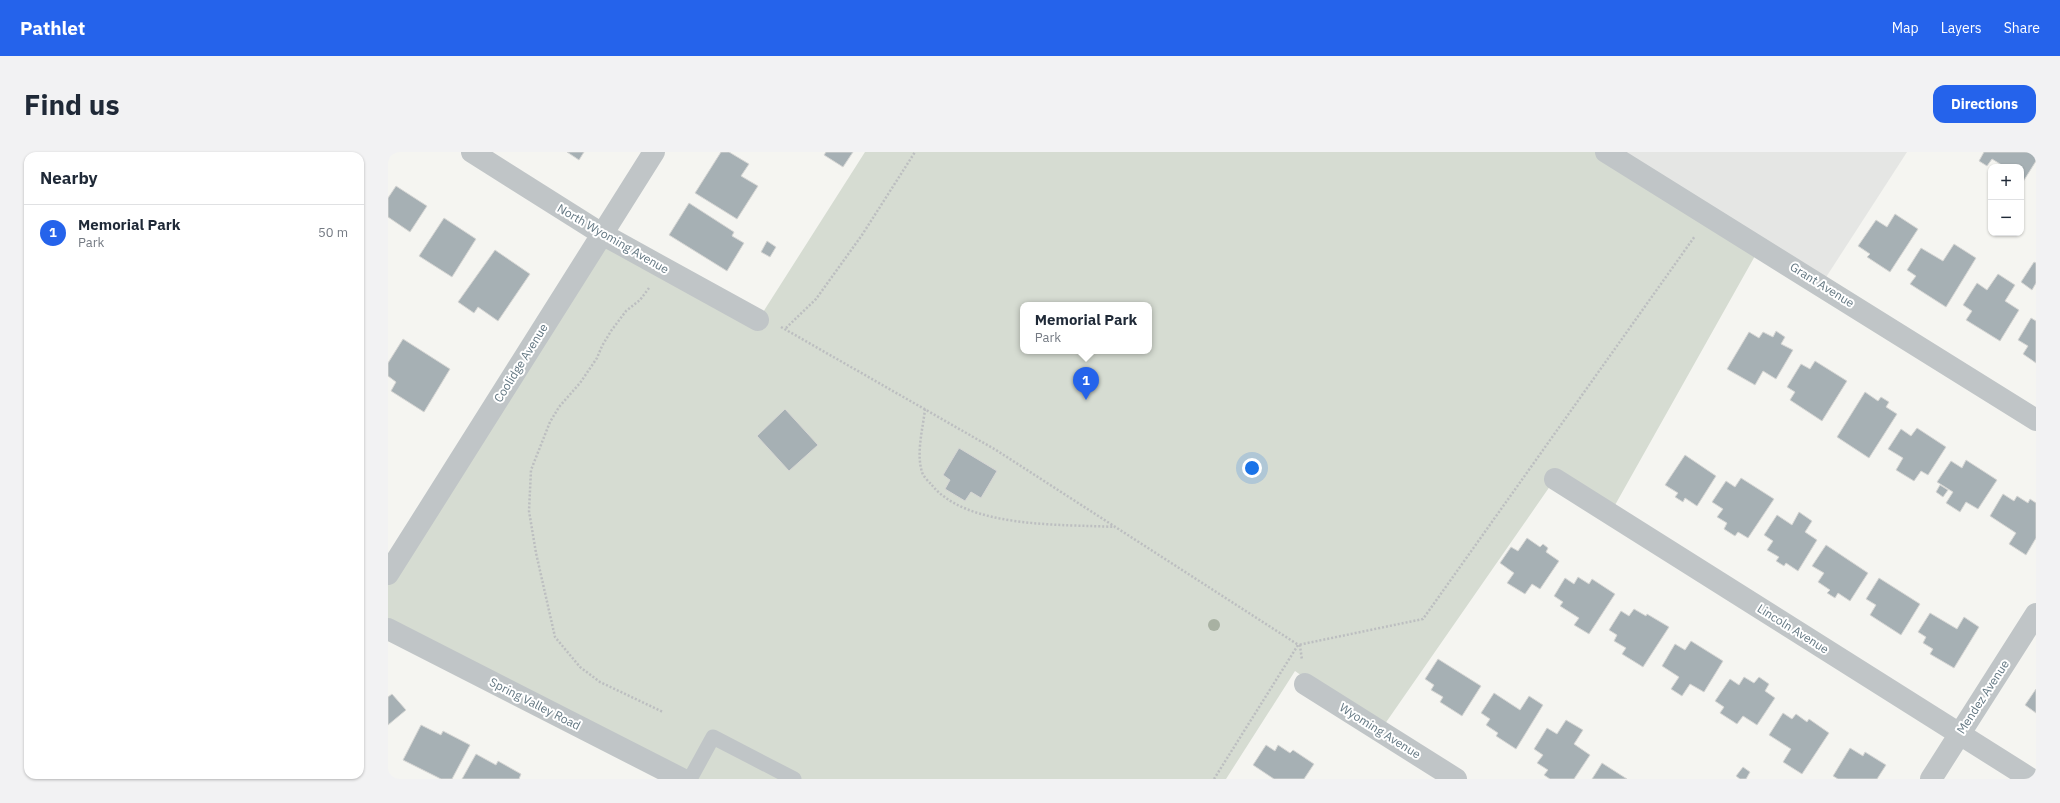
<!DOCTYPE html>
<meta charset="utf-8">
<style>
body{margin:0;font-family:"IBM Plex Sans",sans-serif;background:#f2f2f3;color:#1f2937}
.controls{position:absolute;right:12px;top:12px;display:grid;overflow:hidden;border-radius:8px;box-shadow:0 1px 3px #0004}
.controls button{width:36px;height:36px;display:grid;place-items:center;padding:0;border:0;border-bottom:1px solid #e0e1e3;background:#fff;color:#1f2937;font:20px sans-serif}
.you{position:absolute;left:864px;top:316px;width:14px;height:14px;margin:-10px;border:3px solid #fff;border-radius:50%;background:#1a73e8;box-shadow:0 0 0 6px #1a73e833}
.badge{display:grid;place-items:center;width:26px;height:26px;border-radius:50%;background:#2563eb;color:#fff;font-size:13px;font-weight:700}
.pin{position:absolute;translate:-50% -33px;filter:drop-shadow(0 1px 2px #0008)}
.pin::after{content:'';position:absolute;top:21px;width:14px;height:12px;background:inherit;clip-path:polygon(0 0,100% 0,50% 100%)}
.popup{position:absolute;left:632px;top:150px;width:132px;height:52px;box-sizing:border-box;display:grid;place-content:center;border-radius:8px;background:#fff;filter:drop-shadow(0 1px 3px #0005);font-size:13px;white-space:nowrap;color:#747a83}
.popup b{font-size:15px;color:#1f2937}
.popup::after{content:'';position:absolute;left:50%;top:100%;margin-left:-8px;border:8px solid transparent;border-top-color:#fff}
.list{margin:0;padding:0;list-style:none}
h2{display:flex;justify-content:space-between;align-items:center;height:52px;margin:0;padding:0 16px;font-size:17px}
h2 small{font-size:13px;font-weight:400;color:#747a83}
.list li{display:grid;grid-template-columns:26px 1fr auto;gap:12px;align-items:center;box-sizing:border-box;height:56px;padding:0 16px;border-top:1px solid #e0e1e3}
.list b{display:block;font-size:15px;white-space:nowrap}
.list p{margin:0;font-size:13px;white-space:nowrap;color:#747a83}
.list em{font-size:13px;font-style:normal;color:#747a83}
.map{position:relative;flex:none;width:1648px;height:627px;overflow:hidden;border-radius:12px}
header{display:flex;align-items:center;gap:24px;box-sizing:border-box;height:56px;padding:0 20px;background:#2563eb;color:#fff}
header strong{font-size:19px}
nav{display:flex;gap:22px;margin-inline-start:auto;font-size:14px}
.intro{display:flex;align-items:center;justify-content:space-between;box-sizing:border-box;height:96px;padding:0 24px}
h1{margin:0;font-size:28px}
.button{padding:10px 18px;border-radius:12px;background:#2563eb;color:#fff;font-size:14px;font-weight:700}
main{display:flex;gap:24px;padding:0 24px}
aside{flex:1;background:#fff;border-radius:12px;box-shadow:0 1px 3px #0004}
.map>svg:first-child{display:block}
.built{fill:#e5e6e4}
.green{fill:#d6dcd2;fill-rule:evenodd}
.building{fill:#a6b0b4;stroke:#d6d6d4}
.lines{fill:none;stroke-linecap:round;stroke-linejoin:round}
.path{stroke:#bcbec0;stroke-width:2.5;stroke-dasharray:2 2;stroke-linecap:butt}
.service{stroke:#c0c5c7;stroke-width:15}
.minor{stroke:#c0c5c7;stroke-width:22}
.tertiary{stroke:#c0c5c7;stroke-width:22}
.tree{fill:#a8b1a2}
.labels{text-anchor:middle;stroke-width:4;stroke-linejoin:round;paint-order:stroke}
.street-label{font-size:12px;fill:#637782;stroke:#fff}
</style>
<header>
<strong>Pathlet</strong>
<nav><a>Map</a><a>Layers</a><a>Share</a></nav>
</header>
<div class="intro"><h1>Find us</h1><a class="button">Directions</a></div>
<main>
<aside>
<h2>Nearby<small></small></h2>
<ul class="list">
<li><span class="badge">1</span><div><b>Memorial Park</b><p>Park</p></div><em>50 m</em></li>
</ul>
</aside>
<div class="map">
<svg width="1648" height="627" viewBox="0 0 1648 627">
<rect width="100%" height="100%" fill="#f5f5f1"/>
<path class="built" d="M1218,0h301l-86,133z"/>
<path class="green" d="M477,0h741l154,95 -150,267 -55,-35 -175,252 -85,-60 -69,108h-544l-294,-150v-55l214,-340 156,86zM635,153h126v46h-126z"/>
<path class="building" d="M179,0h17l-5,8z
M333,0h8l20,12 -8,12 17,10 -21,33 -42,-26z
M438,0h27l-10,15 -19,-12z
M1596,0h52v9l-15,24v-18h-16l-13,-8 -5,7 -8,-5z
M8,34l31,20 -17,26 -22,-15v-19z
M301,51l45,29 -2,4 12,7 -17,28 -58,-36z
M1507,62l23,15 -28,43 -23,-15 3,-3 -12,-8 18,-26 11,7z
M56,66l32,21 -24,38 -33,-21z
M379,89l9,6 -6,10 -9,-5z
M1566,92l22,14 -30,49 -36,-23 6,-8 -9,-6 14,-22 22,13z
M107,98l35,24 -32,47 -20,-14 -4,6 -16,-11z
M1646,110l2,1v20l-4,7 -11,-8z
M1610,122l17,11 -10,16 14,9 -19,31 -34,-21 6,-9 -9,-6 14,-22 10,7z
M1643,166l5,3v42l-13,-9 5,-8 -10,-6z
M1388,179l9,6 -4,7 12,6 -17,29 -13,-8 -8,14 -28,-16 22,-37 10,6 4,-6 10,5z
M15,187l47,30 -26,43 -33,-21 5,-9 -8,-6v-13z
M1427,209l32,20 -25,40 -32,-21 5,-8 -8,-5 14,-23 9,5z
M1477,240l13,9 3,-4 8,5 -3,5 11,7 -28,44 -32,-21z
M397,257l33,36 -29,26 -32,-35z
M1529,276l29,19 -18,28 -7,-4 -7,10 -18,-11 7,-12 -15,-9 13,-20 10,7z
M571,296l38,23 -16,27 -10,-6 -6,9 -20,-12 5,-9 -7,-5z
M1297,303l31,21 -19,30 -12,-8 -2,4 -8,-5 3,-4 -13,-8z
M1578,308l31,20 -19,29 -12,-7 -6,10 -14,-9 7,-11 -16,-10 14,-21 11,7z
M1353,326l33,21 -26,39 -10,-6 -3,4 -11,-7 3,-6 -10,-6 6,-8 -11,-7 14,-21 9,6z
M1552,333l8,5 -5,7 -7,-5z
M1615,342l11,7 3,-5 11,7 2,-4 6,4v35l-10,17 -17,-11 7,-11 -26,-17z
M1411,360l13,9 -7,11 12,8 -19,31 -12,-8 -2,3 -8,-5 3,-4 -12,-7 6,-9 -9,-6 13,-20 15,10z
M1139,386l13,9 3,-3 5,4 -2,4 13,9 -19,28 -8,-5 -7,10 -18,-11 7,-10 -14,-10 11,-16 7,4z
M1438,393l42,28 -18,28 -12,-8 -3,5 -8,-5 3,-3 -12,-8 6,-9 -12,-7z
M1190,425l11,7 3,-5 23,15 -26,40 -15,-9 5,-7 -19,-12 3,-4 -9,-6 11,-18 9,6z
M1491,426l41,26 -19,31 -31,-20 6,-10 -10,-6z
M1246,457l12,7 1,-2 22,13 -26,40 -21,-13 4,-6 -12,-7 3,-6 -8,-5 12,-19 8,5z
M1542,461l27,16 7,-12 15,10 -25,41 -24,-14 3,-5 -10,-6 3,-6 -8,-5z
M1303,489l32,20 -19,31 -14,-8 -8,12 -11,-7 8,-12 -17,-11 13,-22 10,6z
M1050,507l43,27 -19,30 -22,-14 3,-5 -12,-7 3,-5 -9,-6z
M1356,525l10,6 5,-6 10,7 -4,7 10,7 -18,27 -14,-9 -6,8 -17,-11 4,-6 -9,-6 15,-22 9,6z
M1648,537v24l-11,-8z
M1106,541l26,17 9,-14 14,9 -27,44 -20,-13 2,-3 -12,-8 4,-6 -9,-6z
M4,542l14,16 -18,15v-28z
M1395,561l9,6 4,-5 11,8 2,-3 20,14 -27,41 -19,-12 8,-13 -22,-14z
M1178,568l17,10 -9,14 16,11 -16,24h-24l-6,-4 4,-5 -11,-7 6,-8 -9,-6 13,-21 10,6z
M33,573l20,10 2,-4 27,14 -18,34h-11l-38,-19z
M878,593l9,6 3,-6 12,8 3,-3 21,14 -10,15h-30l-21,-14z
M1462,596l13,8 2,-4 21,13 -9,14h-39l-5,-3z
M88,602l20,11 2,-4 23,13 -2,5h-57z
M1214,611l25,16h-35z
M1355,615l7,5 -4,7h-6l-4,-3z"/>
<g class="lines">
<path class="path" d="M261,136l-9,12 -14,11 -15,20 -9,15 -5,12 -17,25 -21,24 -9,15 -19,48 -2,41 7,42 19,84 25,30 20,15 63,30
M393,175l215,123 304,196 2,14
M398,176l30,-29 46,-64 53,-83
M537,257c-2,19 -9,44 -3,63 1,4 6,9 9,12 35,45 132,40 184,43
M826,627l84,-134 125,-26 272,-383"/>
<path class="service" d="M302,627l23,-42 81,42"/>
<path class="minor" d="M84,0l130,82 156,86
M1218,0l430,268
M1167,327l476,300
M0,422l266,-422
M917,532l151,95
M1543,627l105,-165"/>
<path class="tertiary" d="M0,477l294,150"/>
</g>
<circle class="tree" cx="826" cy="473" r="6"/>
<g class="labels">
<g class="street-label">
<text transform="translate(225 87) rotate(30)" y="4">North Wyoming Avenue</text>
<text transform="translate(1434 133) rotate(32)" y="4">Grant Avenue</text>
<text transform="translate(133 211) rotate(-58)" y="4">Coolidge Avenue</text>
<text transform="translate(1405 477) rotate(32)" y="4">Lincoln Avenue</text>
<text transform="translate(1595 545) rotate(-57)" y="4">Mendez Avenue</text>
<text transform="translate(147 552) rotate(27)" y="4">Spring Valley Road</text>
<text transform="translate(992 579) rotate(32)" y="4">Wyoming Avenue</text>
</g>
</g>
</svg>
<div class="controls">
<button>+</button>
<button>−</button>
</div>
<div class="you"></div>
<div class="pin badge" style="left:698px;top:248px">1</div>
<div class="popup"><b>Memorial Park</b>Park</div>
</div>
</main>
